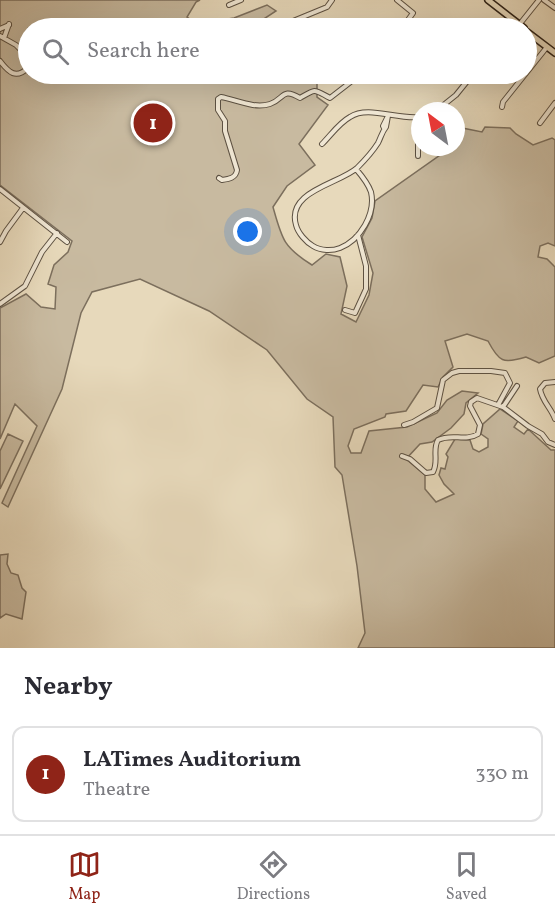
<!DOCTYPE html>
<style>
body{margin:0;font-family:Vollkorn,serif;background:#f2f2f3;color:#2b2b33}
.compass{position:absolute;left:411px;top:102px;width:54px;height:54px;border-radius:50%;background:#fff;box-shadow:0 6px 24px #0002;rotate:328deg}
.you{position:absolute;left:248px;top:232px;width:21px;height:21px;margin:-15px;border:4px solid #fff;border-radius:50%;background:#1a73e8;box-shadow:0 0 0 9px #1a73e833}
.badge{display:grid;place-items:center;width:39px;height:39px;border-radius:50%;background:#8f2418;color:#fff;font-size:20px;font-weight:700}
.pin{position:absolute;translate:-50% -50%;border:3px solid #fff;box-shadow:0 2px 6px #0006}
.list{margin:0;padding:0;list-style:none}
h2{display:flex;justify-content:space-between;align-items:center;height:78px;margin:0;padding:0 24px;font-size:26px}
h2 small{font-size:20px;font-weight:400;color:#7c7c81}
.list li{display:grid;grid-template-columns:39px 1fr auto;gap:18px;align-items:center;box-sizing:border-box;height:96px;margin:0 12px 12px;padding:0 12px;border:2px solid #e1e1e2;border-radius:12px}
.list b{display:block;font-size:22px;white-space:nowrap}
.list p{margin:0;font-size:20px;white-space:nowrap;color:#7c7c81}
.list em{font-size:20px;font-style:normal;color:#7c7c81}
.icon{flex:none;width:33px;height:33px;fill:none;stroke:currentColor;stroke-width:2;stroke-linecap:round;stroke-linejoin:round}
.map{position:relative;flex:none;width:555px;height:648px;overflow:hidden}
.search{position:absolute;background:#fff;box-shadow:0 6px 24px #0002;left:18px;right:18px;top:18px;height:66px;display:flex;align-items:center;gap:15px;box-sizing:border-box;padding:0 21px;border-radius:33px;color:#7c7c81;font-size:22px}
.sheet{height:186px;background:#fff}
nav{display:flex;justify-content:space-around;align-items:center;box-sizing:border-box;height:84px;border-top:2px solid #e1e1e2;background:#fff;font-size:16px;color:#7c7c81}
nav a{display:grid;justify-items:center;gap:3px}
nav .on{color:#8f2418}
.map>svg:first-child{display:block}
.green{fill:#c8baa0;stroke:#7c6f5d;stroke-width:1.5}
.lines{fill:none;stroke-linecap:round;stroke-linejoin:round}
.minor-casing{stroke:#5d5142;stroke-width:6}
.major-casing{stroke:#2f241a;stroke-width:8}
.minor{stroke:#efe6d3;stroke-width:4}
.major{stroke:#e7d9bb;stroke-width:5}
</style>
<div class="map">
<svg width="555" height="648" viewBox="0 0 555 648">
<rect width="100%" height="100%" fill="#e7d9bb"/>
<filter id="stains"><feTurbulence type="fractalNoise" baseFrequency=".00333" numOctaves="4"/><feColorMatrix values="0 0 0 0 .2 0 0 0 0 .09 0 0 0 0 .02 0 0 0 .5 -.17"/></filter>
<radialGradient id="worn" r=".72"><stop offset=".6" stop-color="#630" stop-opacity="0"/><stop offset="1" stop-color="#630" stop-opacity=".3"/></radialGradient>
<path class="green" d="M0,0h200l-4,2 -9,15 10,7 37,-6 33,-13 9,6 -20,13 -2,4h-226v46h295l-6,5v18l11,8 -29,39 16,21 -28,21 -14,21c9,32 10,40 39,58l14,-11 14,3 7,29 -6,28 15,8 13,-27 4,-22 -11,-36 10,-19 3,-17 65,-46 1,-8h15l1,-20 25,5 3,-5 25,1 6,6 17,11 19,-7 3,2v106l-7,-3 -8,3 -2,11 9,2 8,8v89l-16,7 -13,-6c-23,7 -27,5 -38,-16l-21,-7 -22,7 8,26 -10,10 -5,10 -15,-2 -17,26 -20,3 -1,3 -31,12 -6,17 3,7h10l8,-22 38,-4 30,-14 10,-13 15,-9 16,2 -12,10 -2,11 -13,14 -19,14 -12,2 -14,15 19,16v14l11,13 18,-8 -10,-10 -5,-9 2,-7 4,1 3,-12 -2,-3 9,-15 15,1 3,9 6,3 9,-5v-8l-7,-5 2,-10 17,-15 18,12 -4,6 10,7 4,-5 23,21h4v198h-197l7,-15 -8,-67 -15,-91 -7,-8 -2,-50 -26,-18 -40,-49 -58,-39 -69,-32 -48,13 -11,21 -19,76 -54,118 -6,-4 35,-77 -22,-22 -15,35v-131l26,-14 15,13 14,2 1,-22 -8,-3 6,-19 14,-13 4,-11 -72,-56z
M8,434l15,7 -23,48v-38z
M8,554l-1,10 4,9 7,2 4,13 4,4 -4,27 -16,-5 -6,4v-63z"/>
<g class="lines">
<g class="minor-casing">
<path id="minor" d="M397,0l16,13 -10,14 2,1
M544,0l11,8
M229,5l12,-5
M519,25l20,-25
M276,28l51,-21 5,-7
M508,28l6,-7
M0,29l9,-4
M0,36l16,9 12,12
M4,38l5,-14
M0,61c9,12 16,18 28,7
M462,74l7,5
M502,107l1,-5 44,-55
M436,111l20,-16 17,-21
M540,123l15,-20
M384,128l-1,-2 5,-10
M322,144c9,-9 17,-21 28,-27 18,-12 47,3 70,0
M418,156v-39
M356,169c6,7 12,14 15,23 5,22 -11,48 -31,56 -8,3 -19,3 -27,-2 -7,-4 -15,-13 -17,-21 -10,-34 43,-41 61,-57 7,-7 16,-17 21,-25 3,-6 4,-11 8,-16l2,-11
M219,178l3,2c7,-1 14,-2 15,-10l-12,-39v-10l-7,-11v-11l3,-2c16,3 33,12 49,7 15,-5 11,-17 30,-6 17,-10 13,-9 30,0l31,-24
M0,189l67,53
M0,242l6,-11 17,-23
M0,304l25,-18 17,-34 15,-19
M345,310l10,3 11,-24v-23l-8,-31
M555,382l-10,1 -5,6c2,12 11,19 15,30
M503,407l14,-21
M404,425l9,-3 24,-14 6,-28 9,-7 7,-2h32l14,2 5,10 -12,22
M402,456l8,3 16,14 7,-1c6,-11 -1,-22 5,-32 14,-7 27,2 40,-6l2,-9 -10,-19 1,-4 6,-4 26,9 25,19 14,8 6,8 7,3"/>
</g>
<g class="major-casing">
<path id="major" d="M488,0l36,28
M526,31l29,22"/>
</g>
<use href="#minor" class="minor"/>
<use href="#major" class="major"/>
</g>
<rect width="100%" height="100%" filter="url(#stains)"/>
<rect width="100%" height="100%" fill="url(#worn)"/>
</svg>
<svg class="compass" viewBox="-18 -18 36 36"><path d="M0-13l5 13h-10z" fill="#e53935"/><path d="M0 13l5-13h-10z" fill="#7c7c81"/></svg>
<div class="you"></div>
<div class="pin badge" style="left:153px;top:123px">1</div>
<div class="search"><svg class="icon" aria-label="search" viewBox="0 0 24 24"><circle cx="10" cy="10" r="6"/><path d="M15 15l6 6"/></svg>Search here</div>
</div>
<section class="sheet">
<h2>Nearby<small></small></h2>
<ul class="list">
<li><span class="badge">1</span><div><b>LATimes Auditorium</b><p>Theatre</p></div><em>330 m</em></li>
</ul>
</section>
<nav>
<a class="on"><svg class="icon" aria-label="map" viewBox="0 0 24 24"><path d="M3 6l6-2 6 2 6-2v14l-6 2-6-2-6 2zM9 4v14M15 6v14"/></svg>Map</a>
<a><svg class="icon" aria-label="directions" viewBox="0 0 24 24"><path d="M12 3l9 9-9 9-9-9zM9 14v-3h6M13 9l2 2-2 2"/></svg>Directions</a>
<a><svg class="icon" aria-label="saved" viewBox="0 0 24 24"><path d="M7 4h10v16l-5-4-5 4z"/></svg>Saved</a>
</nav>
